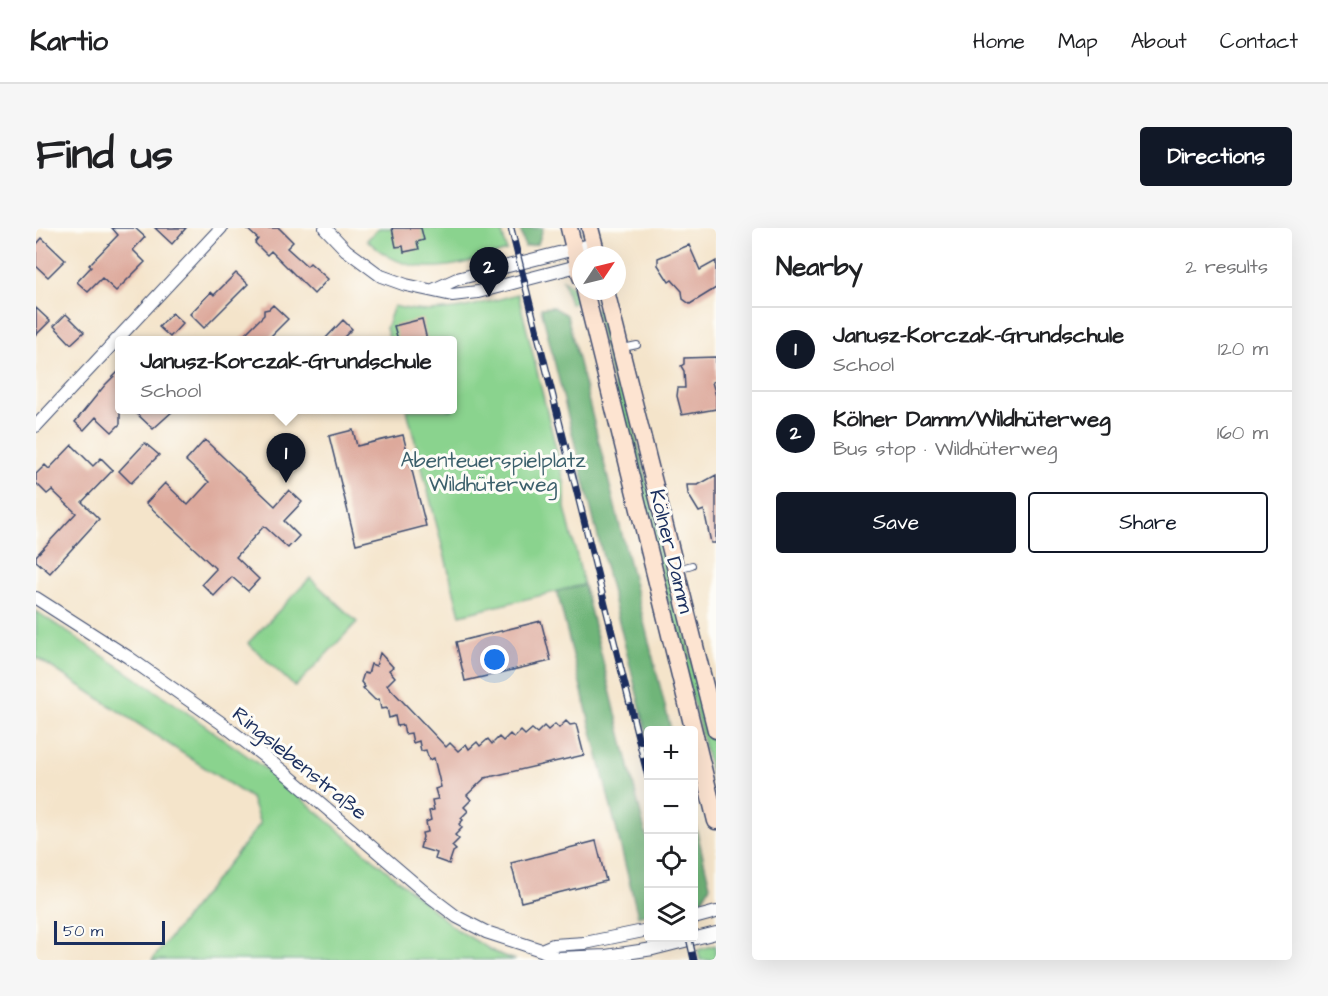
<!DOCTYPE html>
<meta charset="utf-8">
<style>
body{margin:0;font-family:"Architects Daughter",sans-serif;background:#f6f6f6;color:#202124}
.controls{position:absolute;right:18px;bottom:18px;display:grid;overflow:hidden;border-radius:6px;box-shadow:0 6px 24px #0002}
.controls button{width:54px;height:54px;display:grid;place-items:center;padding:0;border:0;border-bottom:2px solid #e0e0e0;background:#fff;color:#202124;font:30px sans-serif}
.compass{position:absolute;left:536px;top:18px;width:54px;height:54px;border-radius:50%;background:#fff;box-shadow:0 6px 24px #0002;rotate:55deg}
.scale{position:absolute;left:18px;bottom:15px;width:111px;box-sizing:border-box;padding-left:6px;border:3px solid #1b2f5e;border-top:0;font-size:16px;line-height:21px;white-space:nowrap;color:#1b2f5e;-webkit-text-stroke:4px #fdfcf7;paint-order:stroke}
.you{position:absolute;left:459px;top:432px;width:21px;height:21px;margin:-15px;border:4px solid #fff;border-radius:50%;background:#1a73e8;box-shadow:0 0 0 9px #1a73e833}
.badge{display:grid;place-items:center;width:39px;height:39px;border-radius:50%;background:#111827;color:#fff;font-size:20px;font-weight:700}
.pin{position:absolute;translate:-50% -50px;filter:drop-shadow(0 2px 3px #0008)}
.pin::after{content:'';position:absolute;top:32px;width:21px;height:18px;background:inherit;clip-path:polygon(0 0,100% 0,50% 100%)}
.popup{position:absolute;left:79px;top:108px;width:342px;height:78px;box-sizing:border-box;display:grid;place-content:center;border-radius:6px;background:#fff;filter:drop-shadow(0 2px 4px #0005);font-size:20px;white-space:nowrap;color:#757577}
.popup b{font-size:22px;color:#202124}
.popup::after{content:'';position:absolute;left:50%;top:100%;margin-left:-12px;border:12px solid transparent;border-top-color:#fff}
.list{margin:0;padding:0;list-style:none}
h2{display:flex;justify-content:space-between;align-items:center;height:78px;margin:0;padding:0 24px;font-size:26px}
h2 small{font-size:20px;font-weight:400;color:#757577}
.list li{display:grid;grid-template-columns:39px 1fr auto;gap:18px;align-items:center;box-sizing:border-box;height:84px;padding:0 24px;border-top:2px solid #e0e0e0}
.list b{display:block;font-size:22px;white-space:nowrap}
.list p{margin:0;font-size:20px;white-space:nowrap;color:#757577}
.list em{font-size:20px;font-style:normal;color:#757577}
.actions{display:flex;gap:12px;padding:18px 24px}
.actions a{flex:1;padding:14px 0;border:2px solid #111827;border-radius:6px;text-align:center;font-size:21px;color:#111827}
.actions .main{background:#111827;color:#fff}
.icon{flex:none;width:33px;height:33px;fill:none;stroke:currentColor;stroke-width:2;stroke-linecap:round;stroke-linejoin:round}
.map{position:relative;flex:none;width:680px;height:732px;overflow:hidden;border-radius:6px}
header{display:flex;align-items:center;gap:36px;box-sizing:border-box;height:84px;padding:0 30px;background:#fff;border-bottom:2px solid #e0e0e0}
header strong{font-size:28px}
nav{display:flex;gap:33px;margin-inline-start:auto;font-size:21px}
.intro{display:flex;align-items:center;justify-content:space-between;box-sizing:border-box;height:144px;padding:0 36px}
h1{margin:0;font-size:42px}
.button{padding:15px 27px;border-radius:6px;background:#111827;color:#fff;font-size:21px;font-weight:700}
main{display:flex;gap:36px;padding:0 36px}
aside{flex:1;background:#fff;border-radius:6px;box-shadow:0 6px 24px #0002}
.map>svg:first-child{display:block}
.green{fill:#8ad38e;stroke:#528176;stroke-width:1.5}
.forest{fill:#6fb579;stroke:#45726c;stroke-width:1.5}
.building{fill:#dda99b}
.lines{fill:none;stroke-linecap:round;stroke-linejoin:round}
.lane-casing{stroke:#3c4a6e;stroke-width:8}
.street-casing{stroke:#3c4a6e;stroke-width:14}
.secondary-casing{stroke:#3c4a6e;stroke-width:19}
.lane{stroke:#fff;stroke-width:6}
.street{stroke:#fff;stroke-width:12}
.secondary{stroke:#fde4d1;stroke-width:16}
.rail-casing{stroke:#1b2f5e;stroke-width:7}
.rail{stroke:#fdfcf7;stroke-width:4.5;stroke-dasharray:14;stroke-linecap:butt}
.labels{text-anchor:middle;stroke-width:6;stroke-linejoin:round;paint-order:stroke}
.park-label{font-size:21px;fill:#3c606c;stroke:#fdfcf7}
.street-label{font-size:21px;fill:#1b2f5e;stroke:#fdfcf7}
</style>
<header>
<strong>Kartio</strong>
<nav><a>Home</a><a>Map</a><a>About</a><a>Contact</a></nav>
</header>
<div class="intro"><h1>Find us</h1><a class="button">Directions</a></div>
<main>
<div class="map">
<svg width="680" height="732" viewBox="0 0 680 732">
<rect width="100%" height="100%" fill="#fdfcf7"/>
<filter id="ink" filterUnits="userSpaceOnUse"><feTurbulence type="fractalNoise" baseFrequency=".0167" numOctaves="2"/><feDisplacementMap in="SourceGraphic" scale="12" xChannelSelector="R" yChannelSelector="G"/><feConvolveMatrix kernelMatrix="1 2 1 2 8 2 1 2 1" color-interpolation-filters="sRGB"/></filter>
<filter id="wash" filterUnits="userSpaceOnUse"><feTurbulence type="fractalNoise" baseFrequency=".008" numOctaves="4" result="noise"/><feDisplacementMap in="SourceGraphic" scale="24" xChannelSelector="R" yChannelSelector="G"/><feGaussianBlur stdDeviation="1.35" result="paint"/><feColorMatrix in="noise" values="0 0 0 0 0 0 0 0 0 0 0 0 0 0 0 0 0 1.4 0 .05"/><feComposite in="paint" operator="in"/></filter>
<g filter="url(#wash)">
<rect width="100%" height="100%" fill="#f4e4ca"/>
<path class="green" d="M343,0h122l6,23c-51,15 -96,32 -140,-11z
M527,52l11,9 6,12 -10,3z
M482,66l47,191v23l19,77 -124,30 -53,-205h45v-70h-62l-4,-12 8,-22c43,12 83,-1 124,-12z
M567,79l113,450v36l-121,-484z
M274,350l47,44 -62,65 -47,-44z
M0,383l139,93 96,69 185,156 40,24 19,7h-363l108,-136 -9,-26 -215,-141z
M679,717l1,15h-16l-2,-10z"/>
<path class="forest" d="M484,0h23l-5,16 -13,3z
M517,79l14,8 104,415h-23v8l-107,-430z
M548,357l64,258v70l-10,3 -81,-325z
M658,592l16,66 -8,14 -8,2z"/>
<g id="blocks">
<path class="building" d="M76,0h23l10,9 -12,13 12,12 -29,29 -14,-13 -14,14 -11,-10 14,-15 -2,-2 29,-30z
M119,0h31l-14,16z
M210,0h33l14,14 -6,6 20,18 3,-3 18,16 -14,15 -43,-43 -4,4 -12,-12 3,-4z
M356,0h29l3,12 -7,2 2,7 -15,3 -1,-6 -7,1z
M6,10l23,22 -17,17 -12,-11v-21z
M653,17l11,25 16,-9v27l-26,16 -7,-5 -1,-8 -10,-11 -3,2 -11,-17v-7z
M200,45l12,11 -44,44 -14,-14 21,-22 3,3z
M237,77l15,14 -21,21h-28l25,-25v-5l5,-1z
M0,80l14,13 -14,14z
M136,85l11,10 -13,14 -11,-10z
M30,86l18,18 -13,12 -17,-18z
M386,91l5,21h-29l-4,-14z
M307,92l9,9 -11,11h-17z
M680,129v24l-4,1 4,14v13l-34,6 -5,-19 1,-8h7l-1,-17 -3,-5 3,-2v-6z
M84,142v54l-8,8 -16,-15 -12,13 -9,-8 30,-37z
M97,182h41l-21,19z
M317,202l4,16 46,-11 23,91 -70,18 -27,-108z
M169,212l70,66 14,-16 13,12 -18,19 15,15 -11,12 -24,-22 -28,31 23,22 -11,12 -16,-14 -18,19 -12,-12 14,-15 -70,-66 19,-20 23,22 21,-23 -23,-21z
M109,215l14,12 -28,28 -12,-12z
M36,217l21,21 8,-8 12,12 -31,32 17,17 -49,54 -14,-12v-5l40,-43 -24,-23 -5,4 -11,-11v-9l9,-9 4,4z
M680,247v68h-5l-7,-33 -5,2 -11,-18 -1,-9h11z
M505,393l10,40 -86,20 -9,-39z
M344,425l13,14 -4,3 6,7 -8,8 59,62 4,-4 8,8 8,-7 3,5 8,-7 3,4 8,-7 4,5 7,-7 4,4 7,-7 4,4 7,-7 4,4 7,-6 5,4 7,-7 4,4 7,-6 4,4 7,-7 4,4 6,-1 8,31 -99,23 -18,17 4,5 -7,7 4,4 -7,7 2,2 -4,4 3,4 -7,7 4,4 -7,7 4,4 -3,2 -4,12 -14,-5 2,-6 -17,-5 3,-11 -1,-4 6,-1 -2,-10 5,-2 -2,-9 5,-1 -2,-10 6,-1 -3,-10 6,-2 -7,-29 -5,2 -3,-10 -5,1 -2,-10 -6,2 -2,-10 -6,1 -2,-9 -6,1 -2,-10 -6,2 -2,-10 -6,1 -2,-10 -4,1 -12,-12 2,-1 -4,-5 3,-9 4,1 3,-10 5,2z
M560,613l10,40 -85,21 -10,-39z"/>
</g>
</g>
<g filter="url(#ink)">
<use href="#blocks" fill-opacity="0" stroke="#3c4a6e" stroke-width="1.5"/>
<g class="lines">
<g class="lane-casing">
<path id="lane" d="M587,120l14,-3
M642,341l14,-4"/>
</g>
<g class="street-casing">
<path id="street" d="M289,0l21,22 35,26 25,9 46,10 26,-3 103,-27
M397,62l24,-11 137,-35
M0,198l185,-198
M0,370l92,59 92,65 64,50 144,123 29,22 29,15 55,18 16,8 49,-2 47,-7 63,-16
M658,690l22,-6
M505,722l12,-5 32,-2 63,-13"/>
</g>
<g class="secondary-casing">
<path id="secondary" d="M533,0l12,49
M554,0l7,27
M549,63l131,530
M570,63l110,439"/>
</g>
<use href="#lane" class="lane"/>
<use href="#street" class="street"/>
<use href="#secondary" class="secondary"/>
<g class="rail-casing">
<path id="rail" d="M475,0l137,549
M653,710l5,22"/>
</g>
<use href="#rail" class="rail"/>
</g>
</g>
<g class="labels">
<g class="park-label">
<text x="457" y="239">Abenteuerspielplatz<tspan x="457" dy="24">Wildhüterweg</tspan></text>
</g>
<g class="street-label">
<text transform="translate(636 323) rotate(76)" y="7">Kölner Damm</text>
<text transform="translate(264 535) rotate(39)" y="7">Ringslebenstraße</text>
</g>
</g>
</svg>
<div class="controls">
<button>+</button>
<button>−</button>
<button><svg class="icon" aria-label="locate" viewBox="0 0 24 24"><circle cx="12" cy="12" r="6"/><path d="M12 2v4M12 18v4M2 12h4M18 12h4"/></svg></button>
<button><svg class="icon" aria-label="layers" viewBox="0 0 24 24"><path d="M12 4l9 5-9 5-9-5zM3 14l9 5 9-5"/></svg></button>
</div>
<svg class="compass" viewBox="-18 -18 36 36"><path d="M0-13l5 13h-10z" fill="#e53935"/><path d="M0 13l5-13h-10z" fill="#757577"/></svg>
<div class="scale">50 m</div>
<div class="you"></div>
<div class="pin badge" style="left:250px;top:255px">1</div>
<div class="popup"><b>Janusz-Korczak-Grundschule</b>School</div>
<div class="pin badge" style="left:453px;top:69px">2</div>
</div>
<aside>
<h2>Nearby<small>2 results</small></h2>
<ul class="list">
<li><span class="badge">1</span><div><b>Janusz-Korczak-Grundschule</b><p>School</p></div><em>120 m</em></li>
<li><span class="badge">2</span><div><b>Kölner Damm/Wildhüterweg</b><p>Bus stop · Wildhüterweg</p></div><em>160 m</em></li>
</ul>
<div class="actions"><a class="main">Save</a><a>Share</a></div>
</aside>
</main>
